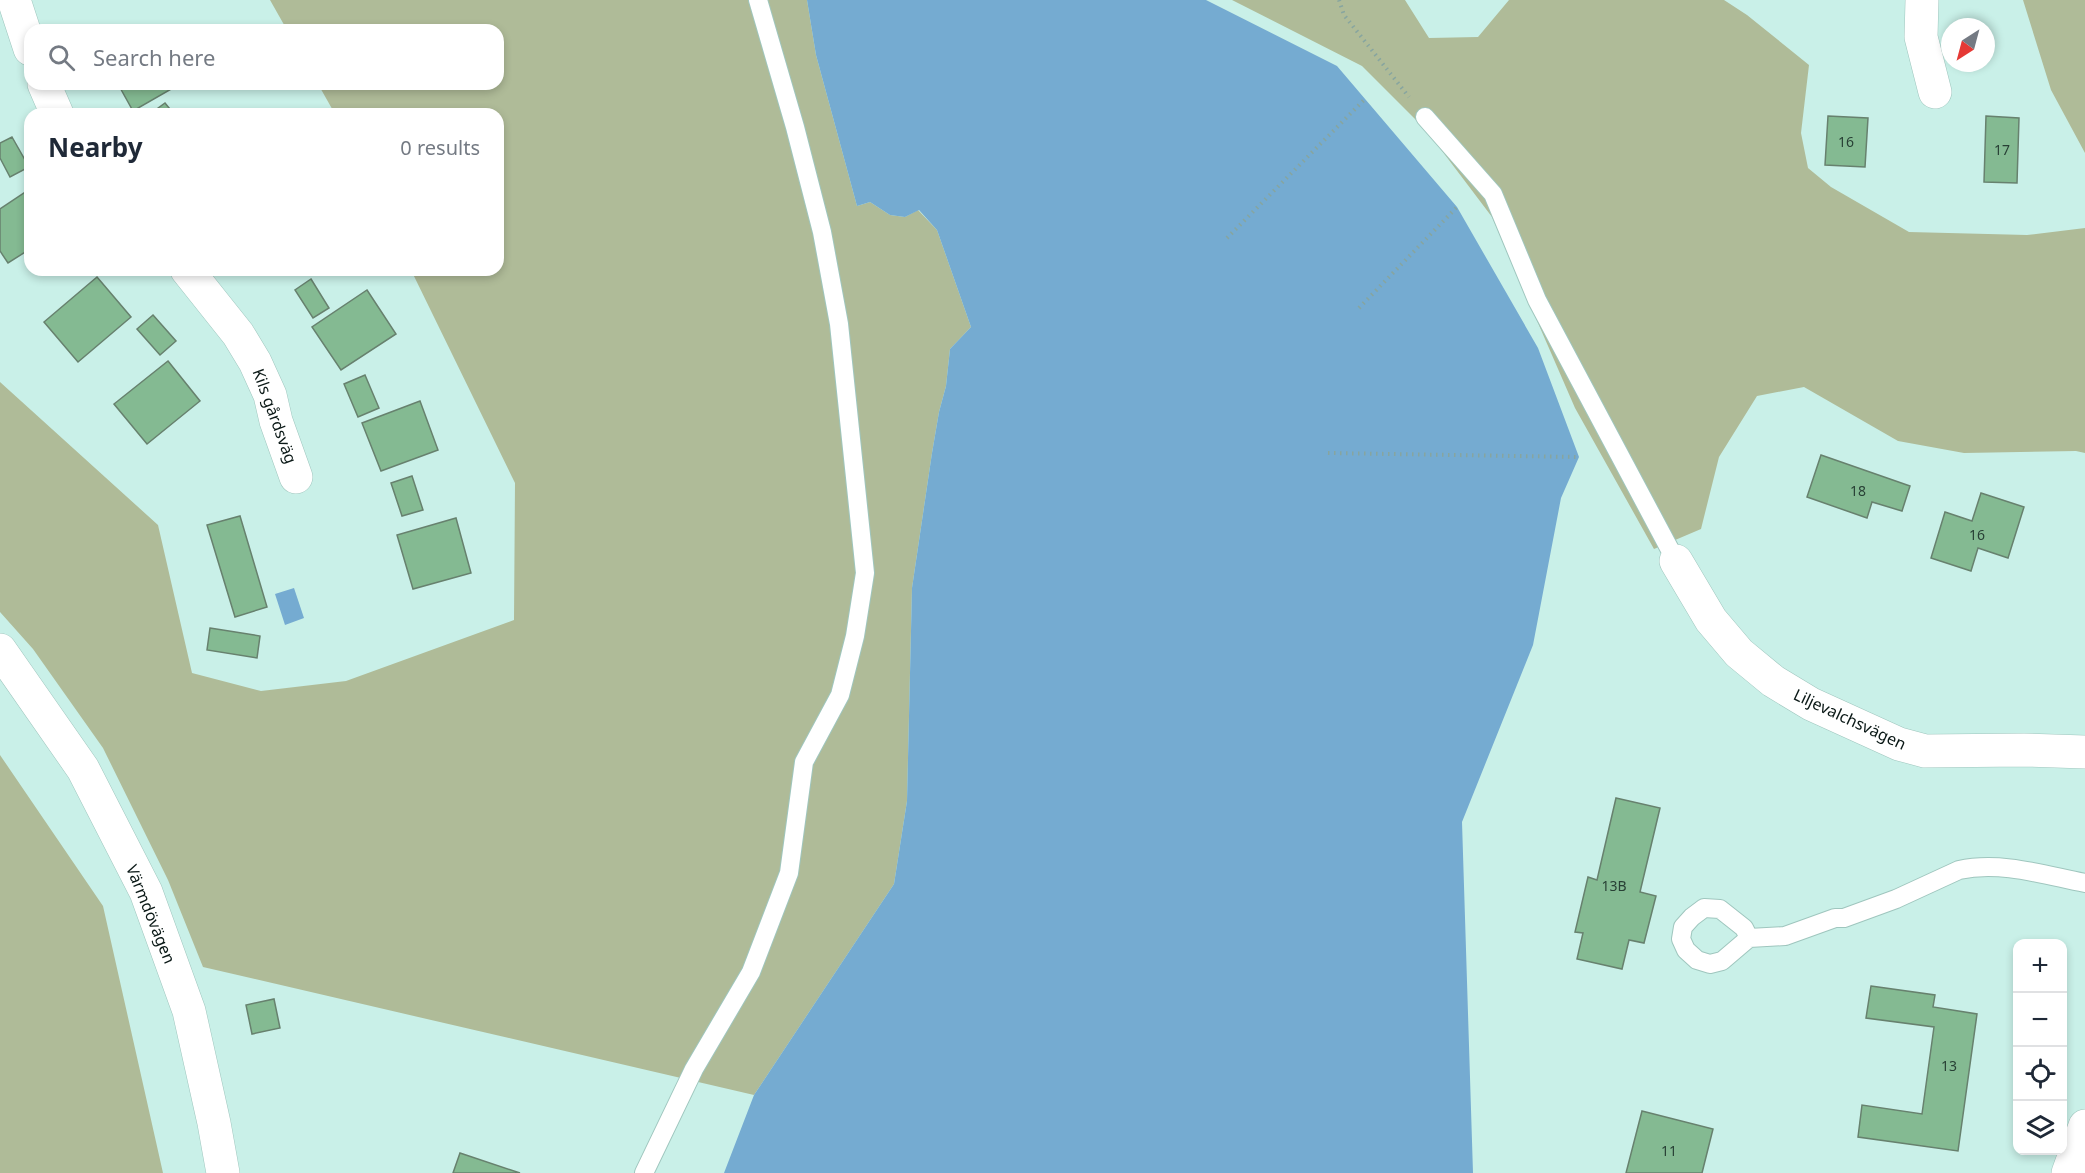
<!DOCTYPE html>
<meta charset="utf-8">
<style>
body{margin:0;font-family:"Noto Sans",sans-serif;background:#f6f6f7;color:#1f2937}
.controls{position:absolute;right:18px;bottom:18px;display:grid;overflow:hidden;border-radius:12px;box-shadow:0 3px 9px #0003}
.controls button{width:54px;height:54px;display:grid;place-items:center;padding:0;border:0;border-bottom:2px solid #e0e1e3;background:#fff;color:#1f2937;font:30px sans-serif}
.compass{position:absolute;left:1941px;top:18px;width:54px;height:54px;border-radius:50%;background:#fff;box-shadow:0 3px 9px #0003;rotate:216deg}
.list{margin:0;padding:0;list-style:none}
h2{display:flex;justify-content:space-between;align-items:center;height:78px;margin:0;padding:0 24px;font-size:26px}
h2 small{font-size:20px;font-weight:400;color:#747a83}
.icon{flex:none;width:33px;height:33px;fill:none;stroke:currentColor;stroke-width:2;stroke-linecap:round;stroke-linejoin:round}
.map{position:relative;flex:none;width:2085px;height:1173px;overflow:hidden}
.search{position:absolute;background:#fff;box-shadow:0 3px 9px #0003;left:24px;top:24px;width:480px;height:66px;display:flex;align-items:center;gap:15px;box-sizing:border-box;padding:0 21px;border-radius:18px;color:#747a83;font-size:22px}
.panel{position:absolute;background:#fff;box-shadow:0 3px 9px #0003;left:24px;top:108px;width:480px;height:168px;border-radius:18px}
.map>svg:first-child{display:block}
.green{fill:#afbb98}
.water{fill:#75abd1}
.building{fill:#84ba92;stroke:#67816e;stroke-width:1.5}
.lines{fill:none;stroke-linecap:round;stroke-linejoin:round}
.lane-casing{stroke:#9fc6be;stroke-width:20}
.street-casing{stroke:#9fc6be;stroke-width:34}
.secondary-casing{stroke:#9fc6be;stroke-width:34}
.path{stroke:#87a59f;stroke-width:4;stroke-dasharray:1.5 4.5;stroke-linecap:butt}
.lane{stroke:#fff;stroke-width:18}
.street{stroke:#fff;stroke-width:33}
.secondary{stroke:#fff;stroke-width:33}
.labels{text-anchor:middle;stroke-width:4.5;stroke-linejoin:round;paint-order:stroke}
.number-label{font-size:14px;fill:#284035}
.street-label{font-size:16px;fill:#0a1816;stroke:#fff}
</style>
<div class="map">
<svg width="2085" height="1173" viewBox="0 0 2085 1173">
<rect width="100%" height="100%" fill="#c9f0e8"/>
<path class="green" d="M270,0h537l9,55 41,151 13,-4 20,13 15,2 13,-7 19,20 34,97 -21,22 -4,37 -7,26 -7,41 -20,135 -5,213 -13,83 -140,211 -551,-128 -35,-87 -65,-132 -70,-99 -33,-37v-230l158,143 34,148 69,18 85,-10 168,-61 1,-137 -104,-213h87v-156h-163l-17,-30h180v-54h-211z
M1232,0h173l24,38 49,-1 31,-37h215l23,15 62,50 -8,68 7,35 23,19 78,45 118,3 58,-7v225l-9,-2 -112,2 -66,-12 -94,-54 -47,9 -38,61 -18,72 -47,20 -79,-141 -83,-191 -65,-86 -65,-65z
M2023,0h62v153l-34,-63z
M0,755l103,151 60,267h-163z"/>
<path class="water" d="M807,0h399l131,66 120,141 81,141 41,109 -18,41 -28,147 -71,177 11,351h-749l30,-78 140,-211 13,-83 5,-213 20,-135 7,-41 7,-26 4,-37 21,-22 -34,-97 -18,-20 -14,7 -15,-2 -20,-13 -13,4 -41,-151z
M294,588l10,30 -19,7 -10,-31z"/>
<path class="building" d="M118,84h62l-47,27z
M165,103l9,11h-24z
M1828,116l40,2 -3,49 -40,-2z
M1986,116l33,2 -2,65 -33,-1z
M12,137l17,30 -19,10 -10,-19v-15z
M30,189v60l-22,14 -8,-12v-42z
M97,277l34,40 -53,45 -34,-40z
M311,279l18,29 -16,10 -18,-28z
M367,290l29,44 -55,36 -29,-43z
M153,315l23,26 -16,14 -23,-26z
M168,361l32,40 -53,43 -33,-40z
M365,375l14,33 -21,9 -14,-33z
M420,401l18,49 -57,21 -19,-48z
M1821,455l89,31 -8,25 -30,-9 -5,16 -60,-21z
M412,476l11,34 -21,6 -11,-33z
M1981,493l43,14 -16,51 -30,-10 -7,23 -40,-13 14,-46 27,9z
M240,516l27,91 -32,10 -28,-92z
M456,518l15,55 -58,16 -16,-54z
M210,628l50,8 -3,22 -50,-8z
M1616,798l44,10 -20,84 16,4 -12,47 -15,-3 -7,29 -45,-10 6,-26 -8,-1 13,-55 9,3z
M1871,986l64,9 -2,12 44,7 -19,137 -100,-14 4,-32 60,9 12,-87 -68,-9z
M274,999l6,29 -28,6 -6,-29z
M1642,1111l71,18 -11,44h-76z
M460,1153l60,20h-67z"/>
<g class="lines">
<g class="lane-casing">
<path id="lane" d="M1425,117l68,77 44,106 139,261
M1749,938l-5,-10 -24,-19 -16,-1 -12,9 -9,10 -2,12 5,11 11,10 13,4 12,-3 27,-23 36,-2 50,-18h9l52,-19 63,-29c42,-9 85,5 126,13
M644,1173l50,-104 57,-97 38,-99 15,-111 36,-67 15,-59 10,-63 -26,-249 -17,-92 -27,-105 -37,-127"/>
</g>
<g class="street-casing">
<path id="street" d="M14,0l16,49
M1922,0l-1,37 14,55
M44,84l13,30
M187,270l51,64 17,28 15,33 6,26 20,56
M1676,561l35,59 28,33 34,28 38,23 88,40 26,7 99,-1 61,2
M2068,1173l17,-47"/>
</g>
<g class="secondary-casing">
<path id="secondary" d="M0,650l83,119 63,123 43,119 25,112 9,50"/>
</g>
<path class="path" d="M1339,0l5,15 65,82
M1227,238l138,-139
M1359,308l98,-101
M1328,453l251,4"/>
<use href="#lane" class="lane"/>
<use href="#street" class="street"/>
<use href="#secondary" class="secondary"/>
</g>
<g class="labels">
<g class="number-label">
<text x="1846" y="147">16</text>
<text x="2002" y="155">17</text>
<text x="1858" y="496">18</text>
<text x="1977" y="540">16</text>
<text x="1614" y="891">13B</text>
<text x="1949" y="1071">13</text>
<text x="1669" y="1156">11</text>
</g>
<g class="street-label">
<text transform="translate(275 416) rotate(70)" y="6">Kils gårdsväg</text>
<text transform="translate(1850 719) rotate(25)" y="6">Liljevalchsvägen</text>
<text transform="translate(151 914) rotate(68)" y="6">Värmdövägen</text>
</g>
</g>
</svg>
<div class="controls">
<button>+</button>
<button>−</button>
<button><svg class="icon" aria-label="locate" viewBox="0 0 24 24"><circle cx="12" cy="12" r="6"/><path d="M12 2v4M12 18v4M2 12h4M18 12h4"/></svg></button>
<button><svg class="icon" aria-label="layers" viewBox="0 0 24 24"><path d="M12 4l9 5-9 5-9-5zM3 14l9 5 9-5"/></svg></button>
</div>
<svg class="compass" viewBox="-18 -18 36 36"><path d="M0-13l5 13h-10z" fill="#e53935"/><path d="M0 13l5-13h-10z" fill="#747a83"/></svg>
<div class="search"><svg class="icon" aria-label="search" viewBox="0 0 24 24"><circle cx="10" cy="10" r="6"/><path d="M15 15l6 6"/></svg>Search here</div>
<section class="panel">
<h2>Nearby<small>0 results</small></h2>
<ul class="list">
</ul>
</section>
</div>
